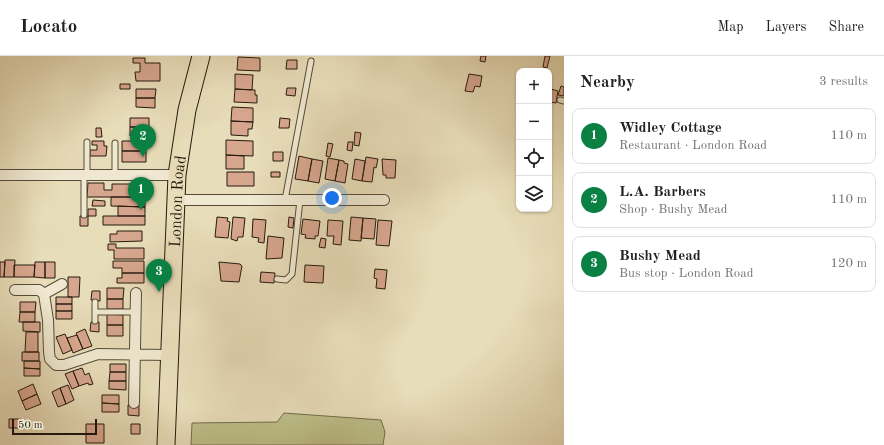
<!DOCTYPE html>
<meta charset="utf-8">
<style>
body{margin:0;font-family:"Old Standard TT",serif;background:#f2f2f2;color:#202124}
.controls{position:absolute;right:12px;top:12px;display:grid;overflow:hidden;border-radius:8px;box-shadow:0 1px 3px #0004}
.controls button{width:36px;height:36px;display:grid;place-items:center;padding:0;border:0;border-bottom:1px solid #e0e0e0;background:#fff;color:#202124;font:20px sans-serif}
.scale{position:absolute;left:12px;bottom:10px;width:85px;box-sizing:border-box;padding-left:4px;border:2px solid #261b0e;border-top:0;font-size:11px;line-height:14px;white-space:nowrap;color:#261b0e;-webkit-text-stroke:3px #f0e9d2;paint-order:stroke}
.you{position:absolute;left:332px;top:142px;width:14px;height:14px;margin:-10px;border:3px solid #fff;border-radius:50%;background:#1a73e8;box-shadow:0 0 0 6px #1a73e833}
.badge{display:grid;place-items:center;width:26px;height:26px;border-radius:50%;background:#0b8043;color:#fff;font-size:13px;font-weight:700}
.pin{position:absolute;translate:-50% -33px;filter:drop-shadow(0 1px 2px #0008)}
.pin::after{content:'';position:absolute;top:21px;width:14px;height:12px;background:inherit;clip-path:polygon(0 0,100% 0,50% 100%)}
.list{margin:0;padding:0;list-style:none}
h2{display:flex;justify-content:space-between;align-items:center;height:52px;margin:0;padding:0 16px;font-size:17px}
h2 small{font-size:13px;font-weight:400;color:#757577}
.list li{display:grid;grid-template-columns:26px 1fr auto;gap:12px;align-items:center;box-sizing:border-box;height:56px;margin:0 8px 8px;padding:0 8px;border:1px solid #e0e0e0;border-radius:8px}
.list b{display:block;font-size:15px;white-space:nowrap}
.list p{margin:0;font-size:13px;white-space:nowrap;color:#757577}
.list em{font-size:13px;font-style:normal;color:#757577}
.icon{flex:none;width:22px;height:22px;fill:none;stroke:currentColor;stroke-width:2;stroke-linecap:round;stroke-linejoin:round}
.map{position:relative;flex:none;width:564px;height:389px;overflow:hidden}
header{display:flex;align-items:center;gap:24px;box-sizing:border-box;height:56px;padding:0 20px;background:#fff;border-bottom:1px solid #e0e0e0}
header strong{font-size:19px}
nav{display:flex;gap:22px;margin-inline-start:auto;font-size:14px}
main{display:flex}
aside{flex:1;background:#fff}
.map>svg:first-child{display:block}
.green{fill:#bdbf8a;stroke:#726d4c}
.building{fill:#d7a68e;stroke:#261b0e}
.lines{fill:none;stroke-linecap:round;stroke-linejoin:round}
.lane-casing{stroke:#564c39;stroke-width:7}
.street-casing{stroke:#564c39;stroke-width:12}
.primary-casing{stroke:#261b0e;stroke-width:19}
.lane{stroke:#f0e9d2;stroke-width:5}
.street{stroke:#f0e9d2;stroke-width:10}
.primary{stroke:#e8ddb9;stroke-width:17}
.labels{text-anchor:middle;stroke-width:3.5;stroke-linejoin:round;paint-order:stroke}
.street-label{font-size:16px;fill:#261b0e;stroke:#f0e9d2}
</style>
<header>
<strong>Locato</strong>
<nav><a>Map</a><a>Layers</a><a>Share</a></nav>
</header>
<main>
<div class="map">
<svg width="564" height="389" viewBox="0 0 564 389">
<rect width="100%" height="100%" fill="#e8ddb9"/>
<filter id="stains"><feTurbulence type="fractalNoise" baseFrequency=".005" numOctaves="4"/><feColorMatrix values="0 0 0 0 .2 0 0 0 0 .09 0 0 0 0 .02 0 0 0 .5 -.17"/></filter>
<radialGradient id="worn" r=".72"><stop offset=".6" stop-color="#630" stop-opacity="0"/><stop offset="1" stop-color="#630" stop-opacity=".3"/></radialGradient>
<path class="green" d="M284,357l97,7 4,12 -2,13h-192l1,-22 85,-1z"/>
<path class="building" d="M481,0h5l-1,6 -5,-1z
M545,0h5l-3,12 -4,-1z
M238,1l22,1v13l-23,-1z
M133,2h12v5h15v18h-24l-1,-9h5v-9h-7z
M287,4h10v9h-11z
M235,18l18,1 -1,15 -17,-1z
M469,18l13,2 -2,11 -5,-1 -2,6 -8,-1z
M120,28h10v5h-10z
M561,30l3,1v9l-6,-1z
M287,32h9l-1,8 -9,-1z
M136,33h20l-1,9h-19z
M235,33l20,1v5h2v8l-23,-1z
M551,33l7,2 -2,12 -7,-1z
M136,42h19v10l-19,-1z
M232,51l21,1v14l-22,-1z
M130,62h19v9h-19z
M280,62l10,1 -1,9h-10z
M231,65l22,1 -1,7h-4v7l-17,-1z
M130,71h19v9h-19z
M96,72h5l1,9h-6z
M355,76l6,1 -2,13 -5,-1z
M226,84l27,1v15l-27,-1z
M92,85h12v5h3l-1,10h-16v-6h7v-5h-5z
M122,85h24v10h-24z
M348,86h5l-1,9 -5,-1z
M328,87l5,1 -3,13 -4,-1z
M122,95h24v11h-24z
M273,96h10v9h-10z
M226,99l18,1v13h-18z
M299,100l13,3 -4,22 -13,-2z
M366,101l12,2 -2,9 -2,-1 -2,15 -10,-1z
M328,102l11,2 -4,21 -10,-2z
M312,103l11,2 -4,22 -11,-2z
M355,103l10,2 -3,20 -10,-2z
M382,103l14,1 -1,18h-9v-3h-3z
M339,104l5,1v2l4,1 -3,19 -10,-2z
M227,116h27v14h-27z
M271,116h9v5h-9z
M88,127h16v7h8v-6h29l4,4v9h-58z
M111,141h34v10l-34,-1z
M93,144l12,1v5h-13z
M118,150l27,1v9h-27z
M88,153h8v7h-8z
M80,160h8v10h-8z
M103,160h42v9h-42z
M217,161l11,1 -1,3 3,1 -2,16 -13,-1z
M233,161l12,1 -2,19h-5l-1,4 -6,-2z
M289,161l5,1 -1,10 -5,-1z
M351,161l12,1 -2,23 -12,-1z
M363,162l13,1 -2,20 -13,-1z
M253,163l13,1 -2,23 -6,-1 1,-4 -7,-1z
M303,163l17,2 -2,15h-3v3l-10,-1 1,-3 -5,-1z
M328,164l15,1 -2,24 -8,-1 1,-8h-7z
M378,164l14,1 -3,25 -13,-1z
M117,175h25v10l-32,1v-8h7z
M268,180l16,2 -2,20 -16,1z
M321,182l5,1 -1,9 -6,-1z
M108,188h8v4h28v11h-30v-9h-6z
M5,204h10l-1,17h-10z
M113,205h31v12h-22v-5h-9z
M0,206h5l-1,15h-4z
M35,206h10v16l-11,-1z
M45,206h10v16h-10z
M219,206l21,2 2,2 -3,16 -18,-1z
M14,209h21l-1,12h-20z
M305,209l19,1 -1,17 -19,-1z
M375,213l12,1 -2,19 -9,-1 1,-9 -3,-1z
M261,216l14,1 -1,10 -14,-1z
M122,217h22v10h-27v-5h5z
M68,221h12l-1,20h-11z
M107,232h17l-1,11h-16z
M92,235h8v10l-9,-1z
M56,241h16v7h-16z
M107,243h16v10h-16z
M20,246h16l-1,10h-15z
M56,248h16v7h-16z
M56,255h16v8h-16z
M20,256h15v10h-16z
M107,258l16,1v10h-16z
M23,266h17v10l-17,-1z
M91,266h8v10l-9,-1z
M107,269h16v11h-16z
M85,273l7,17 -9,3 -7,-16z
M26,276h12v20h-13z
M65,278l7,16 -9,4 -7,-17z
M77,279l6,14 -10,4 -6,-15z
M22,296h17v9h-17z
M24,305h16v8l-16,-1z
M110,308h16v8h-16z
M24,312l16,1v7h-16z
M82,312l3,7 4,-2 4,11 -4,1 -1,-2 -9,3 -6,-15z
M73,315l6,15 -7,3 -7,-15z
M110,316h16v9h-17z
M109,325h17v9l-17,-1z
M33,328l4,10 -15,7 -4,-10z
M68,329l6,15 -8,4 -6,-16z
M60,332l6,16 -8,3 -6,-15z
M37,338l4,10 -15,6 -4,-9z
M102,339h17v9l-17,-1z
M102,347l17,1v8h-17z
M128,349h11v11l-11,-1z
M9,363h11v9h-11z
M86,368h18v19h-18z
M131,368h9v10h-9z"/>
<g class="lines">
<g class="lane-casing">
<path id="lane" d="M560,44l4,1
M115,87v32
M87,119v-33
M285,144l26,-139
M84,159v-40
M277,223l9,1 6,-6 8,-74
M95,256v-10
M95,265v-9h41"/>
</g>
<g class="street-casing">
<path id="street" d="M0,119h177
M175,144h209
M15,234h24l5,4 4,26 1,32 1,7 6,6h8l34,-11 71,1
M44,238l18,-10
M134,347l2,-110"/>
</g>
<g class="primary-casing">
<g id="primary">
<path id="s1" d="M166,389l11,-270 10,-65 14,-54"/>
</g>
</g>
<use href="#lane" class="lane"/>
<use href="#street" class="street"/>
<use href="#primary" class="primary"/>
</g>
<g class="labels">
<g class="street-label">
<text dy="6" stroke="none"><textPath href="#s1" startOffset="244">London Road</textPath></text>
</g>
</g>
<rect width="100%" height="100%" filter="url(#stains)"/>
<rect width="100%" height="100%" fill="url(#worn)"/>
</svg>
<div class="controls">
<button>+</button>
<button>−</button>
<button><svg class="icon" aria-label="locate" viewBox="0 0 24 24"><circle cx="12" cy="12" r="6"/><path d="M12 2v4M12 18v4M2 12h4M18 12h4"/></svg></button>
<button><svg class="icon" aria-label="layers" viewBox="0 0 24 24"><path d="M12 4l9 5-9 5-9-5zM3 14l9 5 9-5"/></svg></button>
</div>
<div class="scale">50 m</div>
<div class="you"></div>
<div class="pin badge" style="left:141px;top:154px">1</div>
<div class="pin badge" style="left:143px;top:101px">2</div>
<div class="pin badge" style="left:159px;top:236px">3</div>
</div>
<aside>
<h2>Nearby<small>3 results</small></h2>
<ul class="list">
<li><span class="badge">1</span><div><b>Widley Cottage</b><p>Restaurant · London Road</p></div><em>110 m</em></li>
<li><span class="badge">2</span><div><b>L.A. Barbers</b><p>Shop · Bushy Mead</p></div><em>110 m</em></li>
<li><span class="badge">3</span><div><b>Bushy Mead</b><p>Bus stop · London Road</p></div><em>120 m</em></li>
</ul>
</aside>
</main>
